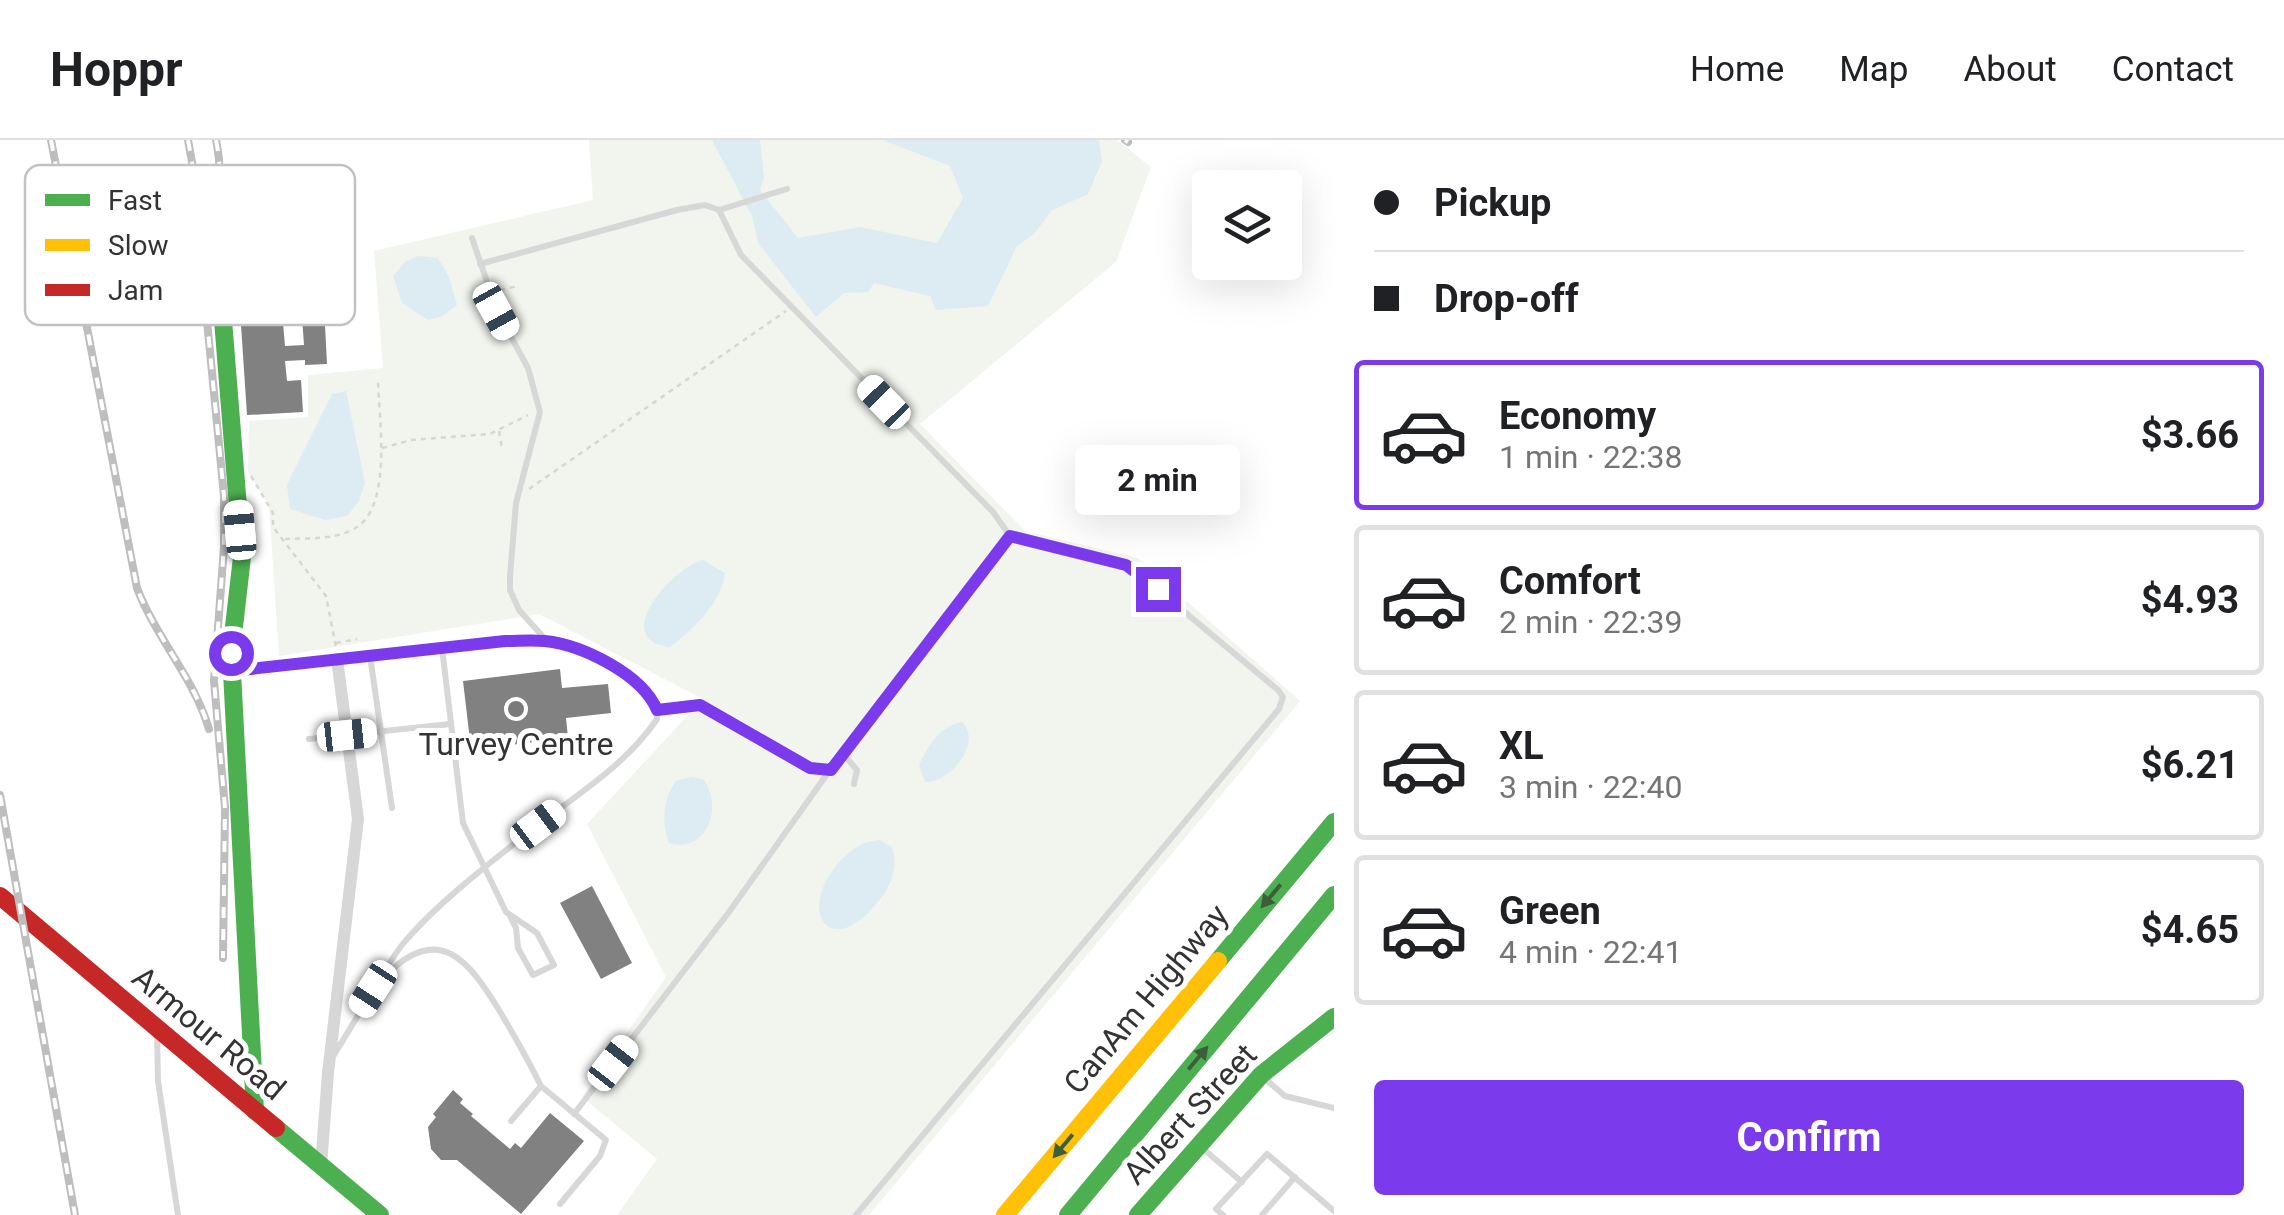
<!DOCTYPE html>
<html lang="en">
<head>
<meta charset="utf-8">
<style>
	:root { --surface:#fff; --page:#f2f2f2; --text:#202124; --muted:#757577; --line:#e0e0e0; --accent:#7c3aed }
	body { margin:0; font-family:Roboto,sans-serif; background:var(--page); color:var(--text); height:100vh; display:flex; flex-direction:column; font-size:38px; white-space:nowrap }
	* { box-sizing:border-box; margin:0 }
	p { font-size:32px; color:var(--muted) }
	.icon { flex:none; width:55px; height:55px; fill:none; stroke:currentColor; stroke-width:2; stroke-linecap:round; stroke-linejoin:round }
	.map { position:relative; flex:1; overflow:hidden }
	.panel { display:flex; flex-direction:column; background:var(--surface); width:950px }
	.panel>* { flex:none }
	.banner { display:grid; align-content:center; height:220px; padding:0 40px; background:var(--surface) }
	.tools { position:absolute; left:1192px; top:30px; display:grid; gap:20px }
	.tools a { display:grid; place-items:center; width:110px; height:110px; border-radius:10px; background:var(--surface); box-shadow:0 10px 40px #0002; font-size:50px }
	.end { position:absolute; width:45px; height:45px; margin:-22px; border:12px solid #7c3aed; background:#fff; box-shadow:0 0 0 5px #fff }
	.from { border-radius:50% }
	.bubble { position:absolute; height:70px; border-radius:10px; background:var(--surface); box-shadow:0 10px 40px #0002; font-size:32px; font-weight:700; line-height:70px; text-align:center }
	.car { position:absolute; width:30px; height:60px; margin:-30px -15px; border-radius:12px; box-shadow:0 0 8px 2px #0007; background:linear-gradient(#fff 24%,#345 0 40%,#fff 0 76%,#345 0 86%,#fff 0) }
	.banner b { display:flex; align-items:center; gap:35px; height:95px; font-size:38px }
	.banner b+b { border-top:2px solid var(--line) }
	.banner i { width:25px; height:25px; background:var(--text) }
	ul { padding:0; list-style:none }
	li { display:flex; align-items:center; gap:30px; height:150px; margin:0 20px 15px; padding:0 20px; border:5px solid var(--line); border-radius:10px }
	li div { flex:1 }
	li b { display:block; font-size:38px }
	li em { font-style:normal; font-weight:700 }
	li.active { border-color:var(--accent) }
	li>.icon { width:90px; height:90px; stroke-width:1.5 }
	.primary-button { display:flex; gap:20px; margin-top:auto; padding:20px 40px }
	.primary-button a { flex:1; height:115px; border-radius:10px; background:var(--accent); color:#fff; font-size:40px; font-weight:700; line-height:115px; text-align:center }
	header { display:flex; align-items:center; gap:60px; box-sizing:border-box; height:140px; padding:0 50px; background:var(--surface); border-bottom:2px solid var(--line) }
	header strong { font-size:48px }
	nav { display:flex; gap:55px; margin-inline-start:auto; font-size:35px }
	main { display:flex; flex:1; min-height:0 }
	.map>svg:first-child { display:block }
</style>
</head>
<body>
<header>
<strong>Hoppr</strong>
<nav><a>Home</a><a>Map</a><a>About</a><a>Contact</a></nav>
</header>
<main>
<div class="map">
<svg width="1334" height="1075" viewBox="0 0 1334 1075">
	<rect width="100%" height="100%" fill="#fff"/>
	<polygon fill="#f1f5ed" points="589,0 1117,0 1151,27 1116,122 920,284 1025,391 1138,418 1300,561 869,1075 617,1075 657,1019 582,957 666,837 587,684 703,559 539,474 279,516 269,365 248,332 249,281 308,277 308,235 383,228 374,111 593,60"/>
	<g fill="#ddebf3">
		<polygon points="712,0 760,0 764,38 760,50 798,98 860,87 937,103 963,58 950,26 883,0 1099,0 1102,22 1088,54 1052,70 1034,94 1017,106 988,166 936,170 930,156 874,143 868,152 844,153 816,177 758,103 752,76"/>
		<polygon points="418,116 438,118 449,137 457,165 441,177 428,180 402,163 393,136 406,121"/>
		<polygon points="346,251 365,343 359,361 347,376 325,380 290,369 287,345 332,254"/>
		<path d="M703 420 725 433C721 464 694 488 670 507 608 500 673 427 703 420Z"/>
		<path d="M962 582C983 603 950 643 925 642L919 625C929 604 939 587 962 582Z"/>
		<path d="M691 637 703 639C724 666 707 714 669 703 661 682 663 659 676 641Z"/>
		<path d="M880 700 892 707C899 728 891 747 876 764 831 820 795 772 840 721 853 708 862 702 880 700Z"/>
	</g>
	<g fill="#818181" fill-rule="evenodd">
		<path d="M321 107 327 224 305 225V220L285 221 287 241 301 240 303 272 247 275 239 155 244 154 242 111ZM299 135 304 205 285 206 279 136Z"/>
		<polygon points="560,529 562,548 608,544 611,573 566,578 568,598 501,606 502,616 482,618 481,608 471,609 463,541"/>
		<polygon points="592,746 632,823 601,839 560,763"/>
		<polygon points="453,950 463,959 460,963 473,974 471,976 510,1009 515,1003 521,1008 550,973 584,1001 521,1074 457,1020 441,1020 431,1009 428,987 436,977 433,974"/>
	</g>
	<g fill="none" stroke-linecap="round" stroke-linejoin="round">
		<g stroke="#d6d6d6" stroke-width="2.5" stroke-dasharray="5 5" stroke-linecap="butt">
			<polyline points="500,150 518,146"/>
			<polyline points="499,291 502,308"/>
			<polyline points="382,308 411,300 490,294 528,275"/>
			<polyline points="251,336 273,373 273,387 326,456 336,507"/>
			<polyline points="529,349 786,171"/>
			<path d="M285 399C308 398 334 400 354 389 393 368 379 279 378 241"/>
			<polyline points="336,503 357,499"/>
		</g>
		<g stroke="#d7d7d7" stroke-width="6">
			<polyline points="719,70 741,115 993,372 1010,396 1132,428 1278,550 1283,557 1279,569 856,1075"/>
			<polyline points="472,98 497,171 528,228 540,272 516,363 510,436 510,450 519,470 547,501"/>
			<polyline points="480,124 677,70 705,65 719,70 787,49"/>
			<polyline points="442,508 463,683 506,772 537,793 554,825 533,835 518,808 516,788 510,776"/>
			<polyline points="370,516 392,668"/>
			<path d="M234 531 505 501C518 501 532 499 545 501 580 505 657 538 657 579 628 622 584 650 543 681 500 715 443 758 408 798 394 813 384 833 373 849"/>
			<polyline points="657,570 700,565 809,628 831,629 1010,396"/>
			<polyline points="309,599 450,584"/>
			<polyline points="844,615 857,630 854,644"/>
			<path d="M385 836C439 781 469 821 499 870 514 895 528 920 541 946L511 981"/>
			<polyline points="157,893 158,941 178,1075"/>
			<polyline points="334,915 374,849"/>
			<polyline points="1262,936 1285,956 1334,968"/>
			<polyline points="541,946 606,1000 600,1016 560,1064"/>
			<polyline points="574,974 729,772 830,630"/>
			<polyline points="1201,1007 1242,1042"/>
			<polyline points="1223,1075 1216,1069 1267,1014 1334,1071"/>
			<polyline points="1262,1075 1295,1037"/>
		</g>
		<polyline stroke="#d7d7d7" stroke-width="12" points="321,1026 328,933 358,679 337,519"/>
		<g stroke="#4caf50" stroke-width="18">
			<polyline points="231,91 221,155 242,417 231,513 255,971"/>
			<polyline points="1218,821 1334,682"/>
			<polyline points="276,988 380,1075"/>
			<polyline points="1068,1075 1334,755"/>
			<polyline points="1138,1075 1261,935 1334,877"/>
		</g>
		<polyline stroke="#ffc107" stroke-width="18" points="1005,1075 1218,821"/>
		<polyline stroke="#c62828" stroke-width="18" points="0,756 276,988"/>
		<defs>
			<g id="rail">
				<path d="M51 0 137 448C156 498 194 538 209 589"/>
				<polyline points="188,0 194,33 200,126"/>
				<path d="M216 0C228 58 209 104 205 160L224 356V407L214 541 225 668 223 818"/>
				<polyline points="1125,0 1128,2"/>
				<polyline points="0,655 75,1075"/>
			</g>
		</defs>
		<use href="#rail" stroke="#bebebe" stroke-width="8"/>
		<use href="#rail" stroke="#fff" stroke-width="4" stroke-dasharray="11" stroke-linecap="butt"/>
	</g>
	<defs><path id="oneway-solid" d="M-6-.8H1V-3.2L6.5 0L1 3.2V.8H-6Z" transform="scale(2.5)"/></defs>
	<g fill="#3c5e3d">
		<use href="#oneway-solid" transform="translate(1271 756) rotate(130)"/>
		<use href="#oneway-solid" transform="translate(1198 918) rotate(-50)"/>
		<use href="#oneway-solid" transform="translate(1063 1006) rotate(130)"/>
	</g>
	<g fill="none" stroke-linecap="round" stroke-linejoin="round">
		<path stroke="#7c3aed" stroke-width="12" d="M231 513 232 531 505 501C518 501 532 500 545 501 582 505 642 534 657 570L700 565 810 628 831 630 1010 396 1126 425 1158 449"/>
	</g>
	<circle fill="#7a7a7a" stroke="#fff" stroke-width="4" cx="516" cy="569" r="10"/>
	<g text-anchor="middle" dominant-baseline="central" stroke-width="10" stroke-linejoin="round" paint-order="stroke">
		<g font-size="32" fill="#333" stroke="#fff">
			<text x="516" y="604">Turvey Centre</text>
		</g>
		<g font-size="32" fill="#333" stroke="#fff">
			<text transform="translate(1146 859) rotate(-50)">CanAm Highway</text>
			<text transform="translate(209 893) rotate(40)">Armour Road</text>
			<text transform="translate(1190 974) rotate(-47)">Albert Street</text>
		</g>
	</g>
	<rect x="25" y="25" width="330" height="160" rx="15" fill="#fff" stroke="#c2c2c2" stroke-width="2.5"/>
	<rect x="45" y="54" width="45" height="12" fill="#4caf50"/>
	<rect x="45" y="99" width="45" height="12" fill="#ffc107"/>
	<rect x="45" y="144" width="45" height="12" fill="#c62828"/>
	<g font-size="28" fill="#333">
		<text x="108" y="70">Fast</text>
		<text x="108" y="115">Slow</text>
		<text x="108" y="160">Jam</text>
	</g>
</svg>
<div class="tools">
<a><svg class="icon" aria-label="layers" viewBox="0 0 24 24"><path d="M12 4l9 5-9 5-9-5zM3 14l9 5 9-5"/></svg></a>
</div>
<i class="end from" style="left:231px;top:513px"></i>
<i class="end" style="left:1158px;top:449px"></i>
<div class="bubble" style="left:1075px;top:305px;width:165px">2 min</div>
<i class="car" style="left:496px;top:171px;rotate:151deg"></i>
<i class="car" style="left:884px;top:262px;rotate:316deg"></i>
<i class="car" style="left:240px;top:390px;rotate:355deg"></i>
<i class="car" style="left:347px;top:595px;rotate:84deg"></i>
<i class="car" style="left:538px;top:685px;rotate:53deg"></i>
<i class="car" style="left:373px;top:849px;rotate:213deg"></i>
<i class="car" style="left:613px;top:923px;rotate:38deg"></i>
</div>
<section class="panel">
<div class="banner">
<b><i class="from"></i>Pickup</b>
<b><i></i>Drop-off</b>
</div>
<ul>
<li class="active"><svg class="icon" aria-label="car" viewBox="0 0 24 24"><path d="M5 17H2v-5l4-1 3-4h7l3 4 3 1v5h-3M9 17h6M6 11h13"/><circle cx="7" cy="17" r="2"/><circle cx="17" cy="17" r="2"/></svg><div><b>Economy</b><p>1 min · 22:38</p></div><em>$3.66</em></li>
<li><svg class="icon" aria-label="car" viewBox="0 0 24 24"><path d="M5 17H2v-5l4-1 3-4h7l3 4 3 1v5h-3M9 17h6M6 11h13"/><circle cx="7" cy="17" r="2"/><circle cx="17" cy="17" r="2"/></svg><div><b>Comfort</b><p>2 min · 22:39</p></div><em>$4.93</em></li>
<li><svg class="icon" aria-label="car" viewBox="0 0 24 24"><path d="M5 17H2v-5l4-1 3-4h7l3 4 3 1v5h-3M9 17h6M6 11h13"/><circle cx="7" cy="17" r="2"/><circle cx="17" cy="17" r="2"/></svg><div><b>XL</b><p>3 min · 22:40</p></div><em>$6.21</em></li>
<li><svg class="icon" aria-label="car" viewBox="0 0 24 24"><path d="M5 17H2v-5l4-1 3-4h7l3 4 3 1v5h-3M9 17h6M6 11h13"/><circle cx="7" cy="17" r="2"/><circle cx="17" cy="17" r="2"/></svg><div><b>Green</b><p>4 min · 22:41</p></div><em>$4.65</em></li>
</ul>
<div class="primary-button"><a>Confirm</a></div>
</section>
</main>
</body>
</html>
